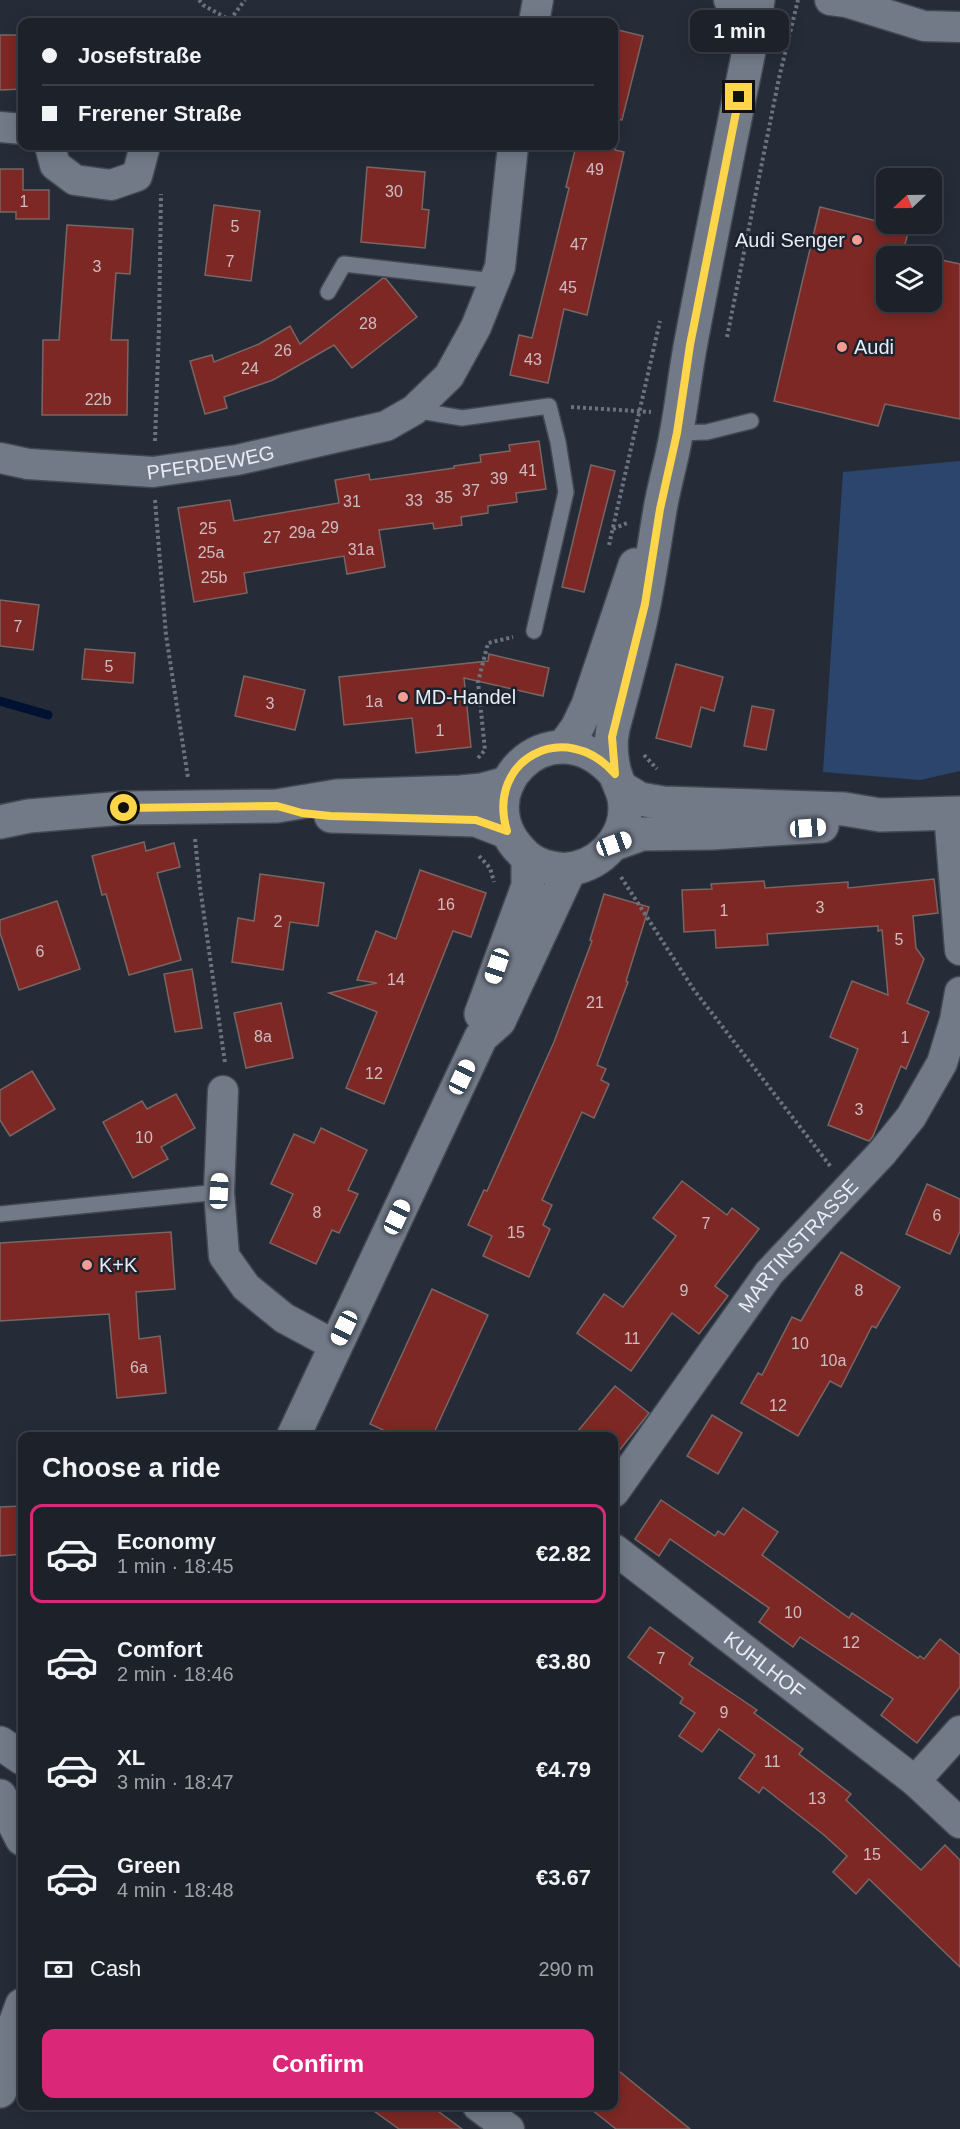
<!DOCTYPE html>
<html lang="en">
<head>
<meta charset="utf-8">
<style>
	:root { --surface:#1c212a; --page:#292e36; --text:#f1f3f6; --muted:#a0a3a8; --line:#3a3e47; --accent:#db2777 }
	body { margin:0; font-family:Arial,sans-serif; background:var(--page); color:var(--text); height:100vh; display:flex; flex-direction:column; font-size:22px; white-space:nowrap }
	* { box-sizing:border-box; margin:0 }
	p { font-size:20px; color:var(--muted) }
	.icon { flex:none; width:33px; height:33px; fill:none; stroke:currentColor; stroke-width:2; stroke-linecap:round; stroke-linejoin:round }
	.map { position:relative; flex:1; overflow:hidden }
	.drawer { position:absolute; left:18px; top:1432px; width:600px; height:678px; display:flex; flex-direction:column; background:var(--surface); border-radius:12px; box-shadow:0 3px 15px #0003,0 0 0 2px var(--line) }
	.drawer>* { flex:none }
	.top-card { position:absolute; left:18px; top:18px; width:600px; height:132px; border-radius:12px; box-shadow:0 3px 15px #0003,0 0 0 2px var(--line); display:grid; align-content:center; height:132px; padding:0 24px; background:var(--surface) }
	.needle { width:39px; rotate:248deg }
	.tools { position:absolute; left:876px; top:168px; display:grid; gap:12px }
	.tools a { display:grid; place-items:center; width:66px; height:66px; border-radius:12px; background:var(--surface); box-shadow:0 3px 15px #0003,0 0 0 2px var(--line); font-size:30px }
	.end { position:absolute; width:27px; height:27px; margin:-14px; border:8px solid #ffd54a; background:#111; box-shadow:0 0 0 3px #111 }
	.from { border-radius:50% }
	.bubble { position:absolute; height:42px; border-radius:12px; background:var(--surface); box-shadow:0 3px 15px #0003,0 0 0 2px var(--line); font-size:20px; font-weight:800; line-height:42px; text-align:center }
	.car { position:absolute; width:18px; height:36px; margin:-18px -9px; border-radius:8px; box-shadow:0 0 4px 2px #0007; background:linear-gradient(#fff 24%,#345 0 40%,#fff 0 76%,#345 0 86%,#fff 0) }
	.top-card b { display:flex; align-items:center; gap:21px; height:57px; font-size:22px }
	.top-card b+b { border-top:2px solid var(--line) }
	.top-card i { width:15px; height:15px; background:var(--text) }
	ul { padding:0; list-style:none }
	li { display:flex; align-items:center; gap:18px; height:99px; margin:0 12px 9px; padding:0 12px; border:3px solid transparent; border-radius:12px }
	li div { flex:1 }
	li b { display:block; font-size:22px }
	li em { font-style:normal; font-weight:800 }
	li.active { border-color:var(--accent) }
	li>.icon { width:54px; height:54px; stroke-width:1.5 }
	h2 { padding:0 24px; font-size:27px; line-height:72px }
	.pay { display:flex; align-items:center; gap:15px; height:66px; padding:0 24px; font-size:22px }
	.pay p { margin-inline-start:auto }
	.action { display:flex; gap:12px; margin-top:auto; padding:12px 24px }
	.action a { flex:1; height:69px; border-radius:12px; background:var(--accent); color:#fff; font-size:24px; font-weight:800; line-height:69px; text-align:center }
	.map>svg:first-child { display:block }
</style>
</head>
<body>
<div class="map">
<svg width="960" height="2129" viewBox="0 0 960 2129">
	<rect width="100%" height="100%" fill="#252c38"/>
	<polygon fill="#2b456c" points="960,461 960,771 920,780 823,772 843,472"/>
	<g fill="none" stroke-linecap="round" stroke-linejoin="round">
		<polyline stroke="#011132" stroke-width="9" points="0,701 48,715"/>
	</g>
	<g fill="#7d2824" stroke="#786664" stroke-width="1.5">
		<polygon points="614,29 643,36 622,120 614,119"/>
		<polygon points="0,35 22,35 22,89 0,90"/>
		<polygon points="576,146 616,146 615,150 624,152 587,315 564,309 548,383 510,375 519,335 532,338 569,188 566,187"/>
		<polygon points="367,167 425,172 422,209 429,210 425,248 361,242"/>
		<polygon points="0,169 23,169 23,190 49,190 49,219 16,219 16,212 0,212"/>
		<polygon points="214,205 260,211 251,281 205,275"/>
		<polygon points="820,207 909,229 902,256 886,256 886,302 932,302 932,258 960,264 960,419 885,404 878,426 774,401"/>
		<polygon points="67,225 133,229 130,274 116,273 111,340 128,340 127,415 42,415 43,340 59,340"/>
		<polygon points="383,278 386,279 417,317 352,368 334,345 273,380 224,397 227,408 205,414 190,361 212,355 214,362 259,344 290,326 300,344"/>
		<polygon points="539,441 546,489 516,493 517,502 488,506 488,513 461,517 462,525 434,529 433,523 379,530 385,567 347,574 344,556 244,573 247,593 194,602 178,508 230,500 234,521 339,503 335,480 369,474 370,480 454,468 454,466 481,462 480,455 510,451 509,445"/>
		<polygon points="591,465 615,471 584,592 562,587"/>
		<polygon points="0,600 39,605 33,650 0,646"/>
		<polygon points="85,649 135,653 133,683 82,679"/>
		<polygon points="489,654 549,668 543,696 464,678 471,747 416,753 412,718 344,725 339,677 488,661"/>
		<polygon points="676,664 723,677 714,711 701,707 691,747 656,738"/>
		<polygon points="244,676 305,690 295,730 235,716"/>
		<polygon points="752,706 774,710 766,750 744,746"/>
		<polygon points="144,842 146,851 174,843 180,867 157,873 181,960 129,975 106,894 102,895 92,856"/>
		<polygon points="420,870 486,893 471,937 453,931 384,1104 346,1088 377,1012 329,993 377,983 357,980 376,931 396,939"/>
		<polygon points="260,874 324,883 318,926 290,922 283,970 232,962 238,918 254,921"/>
		<polygon points="934,879 938,913 913,916 916,948 924,959 907,1003 929,1012 906,1069 901,1066 873,1136 869,1141 828,1125 858,1049 830,1037 852,981 888,995 882,930 878,931 878,926 767,934 768,945 716,948 715,930 684,932 682,890 712,889 711,884 764,881 765,888 848,882 848,888"/>
		<polygon points="604,894 649,907 626,981 628,982 597,1065 606,1069 601,1080 609,1084 594,1118 582,1112 542,1200 552,1205 543,1225 550,1229 529,1277 483,1256 492,1236 468,1225 484,1190 487,1191 554,1042 592,941 590,940"/>
		<polygon points="57,901 80,969 19,990 0,933 0,920"/>
		<polygon points="192,969 202,1028 175,1032 164,974"/>
		<polygon points="281,1003 293,1058 246,1068 234,1013"/>
		<polygon points="32,1071 55,1109 10,1136 0,1120 0,1090"/>
		<polygon points="176,1094 195,1128 161,1147 168,1159 133,1178 103,1122 142,1101 147,1109"/>
		<polygon points="321,1128 367,1150 348,1190 358,1194 339,1233 332,1230 316,1264 270,1243 293,1194 271,1184 294,1134 314,1143"/>
		<polygon points="682,1181 727,1215 732,1208 759,1229 715,1286 728,1296 699,1334 672,1313 631,1371 577,1333 604,1294 623,1307 676,1236 653,1218"/>
		<polygon points="927,1184 960,1199 960,1231 950,1254 906,1234"/>
		<polygon points="171,1232 175,1289 136,1292 139,1339 160,1336 166,1393 117,1398 109,1314 0,1321 0,1243"/>
		<polygon points="841,1252 900,1287 876,1328 872,1326 841,1387 830,1381 798,1436 741,1403 758,1373 762,1375 792,1317 801,1321"/>
		<polygon points="432,1289 488,1315 432,1437 398,1437 370,1424"/>
		<polygon points="615,1386 649,1413 614,1457 614,1437 573,1437"/>
		<polygon points="712,1415 742,1433 718,1474 687,1456"/>
		<polygon points="661,1500 715,1536 718,1531 724,1535 743,1508 778,1532 762,1555 849,1618 852,1613 918,1658 920,1656 924,1659 940,1639 960,1655 960,1687 917,1743 881,1715 893,1699 800,1637 793,1647 759,1622 769,1608 670,1539 659,1556 635,1539"/>
		<polygon points="22,1506 22,1554 0,1556 0,1507"/>
		<polygon points="650,1627 693,1658 689,1664 757,1710 754,1713 803,1749 799,1754 851,1794 846,1800 921,1870 945,1845 960,1860 960,1967 869,1879 856,1894 833,1872 847,1856 824,1835 763,1787 759,1793 739,1778 755,1755 719,1729 702,1752 679,1736 695,1713 680,1703 683,1698 628,1657"/>
		<polygon points="614,2067 690,2129 616,2129 587,2106 614,2106"/>
		<polygon points="367,2106 431,2106 462,2129 399,2129"/>
	</g>
	<g fill="none" stroke-linecap="round" stroke-linejoin="round">
		<defs>
			<g id="service">
				<polyline points="328,292 344,264 494,281"/>
				<polyline points="414,410 462,418 549,406 558,442 566,492 534,631"/>
				<polyline points="677,433 707,432 751,421"/>
				<polyline points="0,1214 219,1192"/>
			</g>
			<g id="minor">
				<polyline points="729,0 757,7"/>
				<polyline points="830,0 846,2 924,26 960,27"/>
				<polyline points="534,22 538,0"/>
				<polyline points="0,127 22,129"/>
				<polyline points="50,146 55,165 75,180 111,185 137,176 145,146"/>
				<path id="s1" d="M0 458 28 464 153 472 237 460 386 426 414 410 449 376 476 327 500 267 513 146"/>
				<polyline points="949,813 960,950"/>
				<polyline points="223,1091 219,1192 224,1256 246,1287 284,1318 336,1346"/>
				<path id="s2" d="M614 1492 769 1273 882 1153 911 1117 942 1063 955 1020 960 992"/>
				<path id="s3" d="M614 1549 915 1781 960 1823"/>
				<polyline points="915,1781 960,1731"/>
				<polyline points="478,2106 509,2129"/>
			</g>
			<g id="tertiary">
				<polyline points="622,788 640,799 663,803 844,809 880,815 960,813"/>
				<polyline points="331,816 476,820 507,832"/>
				<polyline points="0,822 29,816 124,808 277,806 337,796 461,792 482,790 508,783"/>
				<polyline points="614,844 642,834 712,833 822,826"/>
			</g>
			<g id="secondary">
				<polyline points="564,746 577,728 588,705 635,565"/>
				<path d="M615 774C551 700 458 795 526 856 539 867 560 872 576 868 607 860 630 831 624 798 622 789 618 783 616 776 612 765 610 746 612 735 613 725 617 715 619 706 626 681 632 657 638 632 648 591 653 551 660 510 664 485 672 460 676 435 682 404 685 373 691 342 706 262 722 183 738 104 745 70 753 35 758 0"/>
				<polyline points="481,1014 528,886 528,858"/>
				<polyline points="293,1437 481,1037 499,1021 570,869"/>
				<polyline points="0,1743 22,1758"/>
				<polyline points="0,1796 22,1839"/>
				<polyline points="0,2091 11,2035 22,2005"/>
			</g>
		</defs>
		<use href="#service" stroke="#424952" stroke-width="18"/>
		<use href="#minor" stroke="#424952" stroke-width="33"/>
		<use href="#tertiary" stroke="#424952" stroke-width="36"/>
		<use href="#secondary" stroke="#424952" stroke-width="36"/>
		<g stroke="#6d737e" stroke-width="4" stroke-dasharray="3 3" stroke-linecap="butt">
			<polyline points="199,0 203,5 230,20 229,22"/>
			<polyline points="230,20 245,0"/>
			<polyline points="727,337 779,78 798,0"/>
			<polyline points="571,407 651,412"/>
			<polyline points="155,441 159,328 161,194"/>
			<polyline points="155,500 166,635 188,778"/>
			<polyline points="613,529 627,523"/>
			<polyline points="609,545 660,321"/>
			<polyline points="644,755 657,769"/>
			<polyline points="478,758 485,750 478,682 488,643 513,637"/>
			<polyline points="195,839 200,887 225,1063"/>
			<polyline points="479,856 490,868 494,882"/>
			<polyline points="621,877 694,990 831,1167"/>
		</g>
		<use href="#service" stroke="#727a88" stroke-width="15"/>
		<use href="#minor" stroke="#727a88" stroke-width="30"/>
		<use href="#tertiary" stroke="#727a88" stroke-width="33"/>
		<use href="#secondary" stroke="#727a88" stroke-width="33"/>
	</g>
	<g fill="none" stroke-linecap="round" stroke-linejoin="round">
		<path stroke="#ffd54a" stroke-width="8" d="M124 808 277 806 302 813 330 816 476 820 507 831C485 759 566 717 615 774L612 737 645 604 660 509 677 433 690 345 739 97"/>
	</g>
	<g fill="#f59c93" stroke="#1c232e" stroke-width="2">
		<circle cx="857" cy="240" r="6"/>
		<circle cx="842" cy="347" r="6"/>
		<circle cx="403" cy="697" r="6"/>
		<circle cx="87" cy="1265" r="6"/>
	</g>
	<g text-anchor="middle" dominant-baseline="central" stroke-width="5" stroke-linejoin="round" paint-order="stroke">
		<g font-size="16" fill="#cdbcc1">
			<text x="595" y="169">49</text>
			<text x="394" y="191">30</text>
			<text x="24" y="201">1</text>
			<text x="235" y="226">5</text>
			<text x="579" y="244">47</text>
			<text x="230" y="261">7</text>
			<text x="97" y="266">3</text>
			<text x="568" y="287">45</text>
			<text x="368" y="323">28</text>
			<text x="283" y="350">26</text>
			<text x="533" y="359">43</text>
			<text x="250" y="368">24</text>
			<text x="98" y="399">22b</text>
			<text x="528" y="470">41</text>
			<text x="499" y="478">39</text>
			<text x="471" y="490">37</text>
			<text x="444" y="497">35</text>
			<text x="414" y="500">33</text>
			<text x="352" y="501">31</text>
			<text x="330" y="527">29</text>
			<text x="208" y="528">25</text>
			<text x="302" y="532">29a</text>
			<text x="272" y="537">27</text>
			<text x="361" y="549">31a</text>
			<text x="211" y="552">25a</text>
			<text x="214" y="577">25b</text>
			<text x="18" y="626">7</text>
			<text x="109" y="666">5</text>
			<text x="374" y="701">1a</text>
			<text x="270" y="703">3</text>
			<text x="440" y="730">1</text>
			<text x="446" y="904">16</text>
			<text x="820" y="907">3</text>
			<text x="724" y="910">1</text>
			<text x="278" y="921">2</text>
			<text x="899" y="939">5</text>
			<text x="40" y="951">6</text>
			<text x="396" y="979">14</text>
			<text x="595" y="1002">21</text>
			<text x="263" y="1036">8a</text>
			<text x="905" y="1037">1</text>
			<text x="374" y="1073">12</text>
			<text x="859" y="1109">3</text>
			<text x="144" y="1137">10</text>
			<text x="317" y="1212">8</text>
			<text x="937" y="1215">6</text>
			<text x="706" y="1223">7</text>
			<text x="516" y="1232">15</text>
			<text x="684" y="1290">9</text>
			<text x="859" y="1290">8</text>
			<text x="632" y="1338">11</text>
			<text x="800" y="1343">10</text>
			<text x="833" y="1360">10a</text>
			<text x="139" y="1367">6a</text>
			<text x="778" y="1405">12</text>
			<text x="793" y="1612">10</text>
			<text x="851" y="1642">12</text>
			<text x="661" y="1658">7</text>
			<text x="724" y="1712">9</text>
			<text x="772" y="1761">11</text>
			<text x="817" y="1798">13</text>
			<text x="872" y="1854">15</text>
		</g>
		<g font-size="20" fill="#e8edf5" stroke="#1c232e" text-anchor="start">
			<text x="845" y="240" text-anchor="end">Audi Senger</text>
			<text x="854" y="347">Audi</text>
			<text x="415" y="697">MD-Handel</text>
			<text x="99" y="1265">K+K</text>
		</g>
		<g font-size="20" fill="#e8edf5" stroke="#1c232e">
			<text stroke="none"><textPath href="#s1" startOffset="212">PFERDEWEG</textPath></text>
			<text stroke="none"><textPath href="#s2" startOffset="308">MARTINSTRASSE</textPath></text>
			<text stroke="none"><textPath href="#s3" startOffset="190">KUHLHOF</textPath></text>
		</g>
	</g>
</svg>
<div class="tools">
<a><svg class="needle" viewBox="-14 -14 28 28"><path d="M0-13l5 13h-10z" fill="#e53935"/><path d="M0 13l5-13h-10z" fill="#a0a3a8"/></svg></a>
<a><svg class="icon" aria-label="layers" viewBox="0 0 24 24"><path d="M12 4l9 5-9 5-9-5zM3 14l9 5 9-5"/></svg></a>
</div>
<i class="end from" style="left:124px;top:808px"></i>
<i class="end" style="left:739px;top:97px"></i>
<div class="bubble" style="left:690px;top:10px;width:99px">1 min</div>
<i class="car" style="left:808px;top:828px;rotate:86deg"></i>
<i class="car" style="left:614px;top:844px;rotate:70deg"></i>
<i class="car" style="left:497px;top:966px;rotate:199deg"></i>
<i class="car" style="left:462px;top:1077px;rotate:25deg"></i>
<i class="car" style="left:219px;top:1191px;rotate:3deg"></i>
<i class="car" style="left:397px;top:1217px;rotate:25deg"></i>
<i class="car" style="left:344px;top:1328px;rotate:206deg"></i>
<div class="top-card">
<b><i class="from"></i>Josefstraße</b>
<b><i></i>Frerener Straße</b>
</div>
<section class="drawer">
<h2>Choose a ride</h2>
<ul>
<li class="active"><svg class="icon" aria-label="car" viewBox="0 0 24 24"><path d="M5 17H2v-5l4-1 3-4h7l3 4 3 1v5h-3M9 17h6M6 11h13"/><circle cx="7" cy="17" r="2"/><circle cx="17" cy="17" r="2"/></svg><div><b>Economy</b><p>1 min · 18:45</p></div><em>€2.82</em></li>
<li><svg class="icon" aria-label="car" viewBox="0 0 24 24"><path d="M5 17H2v-5l4-1 3-4h7l3 4 3 1v5h-3M9 17h6M6 11h13"/><circle cx="7" cy="17" r="2"/><circle cx="17" cy="17" r="2"/></svg><div><b>Comfort</b><p>2 min · 18:46</p></div><em>€3.80</em></li>
<li><svg class="icon" aria-label="car" viewBox="0 0 24 24"><path d="M5 17H2v-5l4-1 3-4h7l3 4 3 1v5h-3M9 17h6M6 11h13"/><circle cx="7" cy="17" r="2"/><circle cx="17" cy="17" r="2"/></svg><div><b>XL</b><p>3 min · 18:47</p></div><em>€4.79</em></li>
<li><svg class="icon" aria-label="car" viewBox="0 0 24 24"><path d="M5 17H2v-5l4-1 3-4h7l3 4 3 1v5h-3M9 17h6M6 11h13"/><circle cx="7" cy="17" r="2"/><circle cx="17" cy="17" r="2"/></svg><div><b>Green</b><p>4 min · 18:48</p></div><em>€3.67</em></li>
</ul>
<div class="pay"><svg class="icon" aria-label="cash" viewBox="0 0 24 24"><path d="M3 7h18v10H3z"/><circle cx="12" cy="12" r="2"/></svg>Cash<p>290 m</p></div>
<div class="action"><a>Confirm</a></div>
</section>
</div>
</body>
</html>
